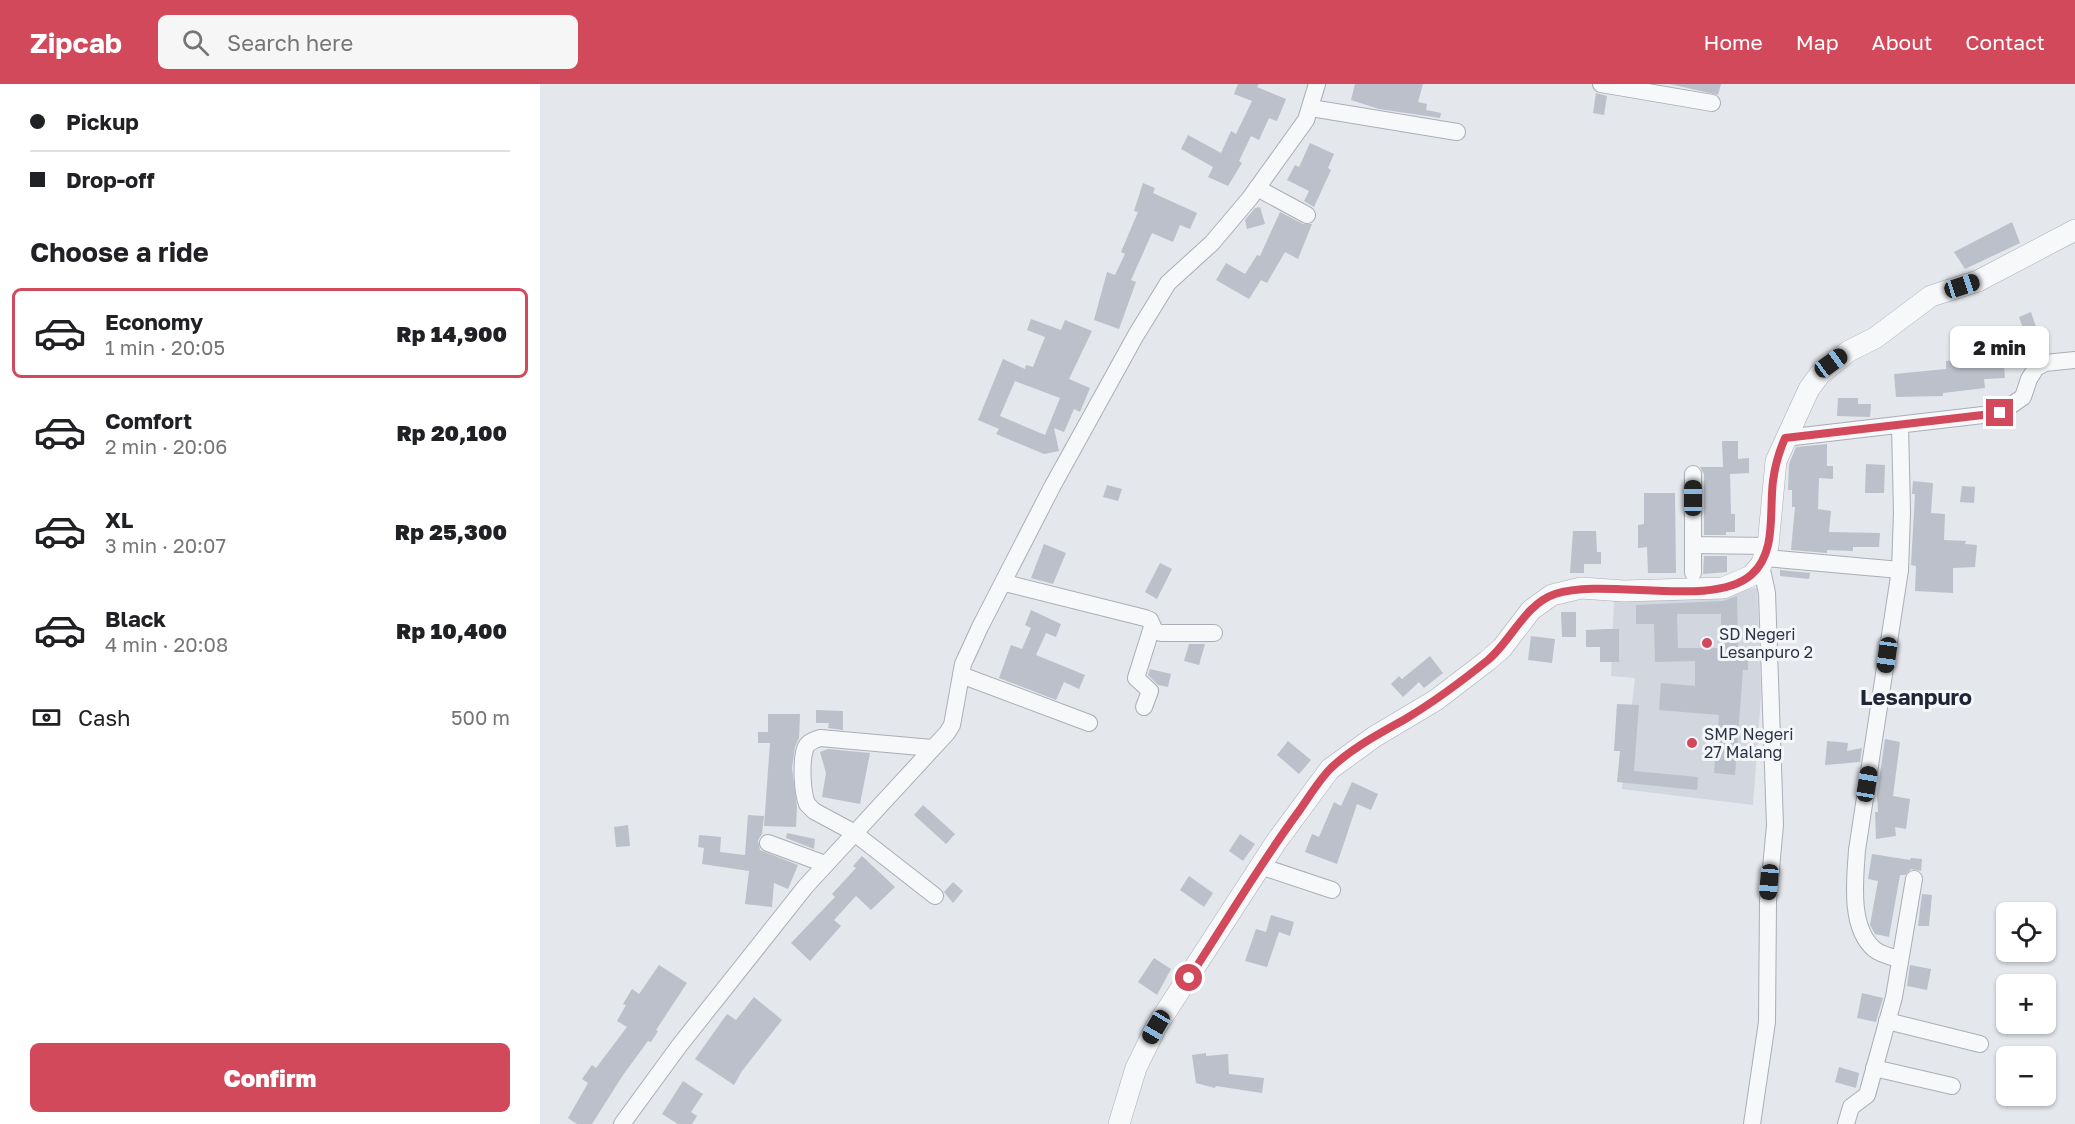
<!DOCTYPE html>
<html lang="en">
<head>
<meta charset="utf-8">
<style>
	:root { --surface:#fff; --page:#f6f6f6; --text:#202124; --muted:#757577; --line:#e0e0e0; --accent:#d1495b }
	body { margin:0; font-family:"Golos Text",sans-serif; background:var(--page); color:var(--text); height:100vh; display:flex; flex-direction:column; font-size:22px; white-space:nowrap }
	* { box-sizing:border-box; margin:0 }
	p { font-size:20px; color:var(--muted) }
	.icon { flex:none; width:33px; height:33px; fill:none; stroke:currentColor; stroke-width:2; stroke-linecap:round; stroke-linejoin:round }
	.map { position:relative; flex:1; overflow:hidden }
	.side { display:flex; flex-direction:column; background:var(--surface); width:540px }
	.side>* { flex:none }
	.banner { display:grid; align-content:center; height:132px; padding:0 30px; background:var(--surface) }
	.tools { position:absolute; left:1456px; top:818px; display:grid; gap:12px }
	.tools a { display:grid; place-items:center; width:60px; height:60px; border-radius:9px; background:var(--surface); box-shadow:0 2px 4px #0004; font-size:30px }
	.end { position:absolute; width:27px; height:27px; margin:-14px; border:8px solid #d1495b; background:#fff; box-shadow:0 0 0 3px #fff }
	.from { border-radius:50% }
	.bubble { position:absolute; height:42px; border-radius:9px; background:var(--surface); box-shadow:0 2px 4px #0004; font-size:20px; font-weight:800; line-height:42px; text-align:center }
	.car { position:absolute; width:18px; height:36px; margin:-18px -9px; border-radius:8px; box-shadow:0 0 4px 2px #0007; background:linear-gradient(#222 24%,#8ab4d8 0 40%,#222 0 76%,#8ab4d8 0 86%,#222 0) }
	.banner b { display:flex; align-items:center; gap:21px; height:57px; font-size:22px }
	.banner b+b { border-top:2px solid var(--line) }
	.banner i { width:15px; height:15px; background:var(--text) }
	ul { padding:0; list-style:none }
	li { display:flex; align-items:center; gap:18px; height:90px; margin:0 12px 9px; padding:0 18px; border:3px solid transparent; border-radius:9px }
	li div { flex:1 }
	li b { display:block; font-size:22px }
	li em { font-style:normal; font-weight:800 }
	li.selected { border-color:var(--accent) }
	li>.icon { width:54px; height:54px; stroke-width:1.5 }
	h2 { padding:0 30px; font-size:27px; line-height:72px }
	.pay { display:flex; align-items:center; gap:15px; height:66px; padding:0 30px; font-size:22px }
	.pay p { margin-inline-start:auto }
	.primary-button { display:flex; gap:12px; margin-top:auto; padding:12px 30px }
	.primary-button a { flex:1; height:69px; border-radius:9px; background:var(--accent); color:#fff; font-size:24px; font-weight:800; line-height:69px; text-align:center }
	header { display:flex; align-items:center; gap:36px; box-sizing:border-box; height:84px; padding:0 30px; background:var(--accent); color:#fff }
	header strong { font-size:28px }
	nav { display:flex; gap:33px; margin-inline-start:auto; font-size:21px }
	.search { width:420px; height:54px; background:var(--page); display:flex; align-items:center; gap:15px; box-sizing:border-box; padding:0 21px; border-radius:9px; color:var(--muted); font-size:22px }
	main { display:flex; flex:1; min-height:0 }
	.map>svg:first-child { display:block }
</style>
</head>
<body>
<header>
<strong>Zipcab</strong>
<div class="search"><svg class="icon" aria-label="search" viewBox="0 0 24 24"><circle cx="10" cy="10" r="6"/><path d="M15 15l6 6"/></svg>Search here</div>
<nav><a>Home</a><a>Map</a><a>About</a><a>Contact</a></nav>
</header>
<main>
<section class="side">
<div class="banner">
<b><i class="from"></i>Pickup</b>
<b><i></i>Drop-off</b>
</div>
<h2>Choose a ride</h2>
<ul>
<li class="selected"><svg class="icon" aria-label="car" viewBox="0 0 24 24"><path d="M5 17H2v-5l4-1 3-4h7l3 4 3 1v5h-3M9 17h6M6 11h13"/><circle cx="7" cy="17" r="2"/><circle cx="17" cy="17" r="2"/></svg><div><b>Economy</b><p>1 min · 20:05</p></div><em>Rp 14,900</em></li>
<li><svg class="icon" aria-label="car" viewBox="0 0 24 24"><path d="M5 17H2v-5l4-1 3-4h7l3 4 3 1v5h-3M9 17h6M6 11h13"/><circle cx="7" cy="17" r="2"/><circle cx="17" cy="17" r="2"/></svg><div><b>Comfort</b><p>2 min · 20:06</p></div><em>Rp 20,100</em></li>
<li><svg class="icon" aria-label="car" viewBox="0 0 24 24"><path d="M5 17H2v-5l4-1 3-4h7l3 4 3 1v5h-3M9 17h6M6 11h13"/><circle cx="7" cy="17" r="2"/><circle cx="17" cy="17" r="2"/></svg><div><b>XL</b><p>3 min · 20:07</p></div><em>Rp 25,300</em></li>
<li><svg class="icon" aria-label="car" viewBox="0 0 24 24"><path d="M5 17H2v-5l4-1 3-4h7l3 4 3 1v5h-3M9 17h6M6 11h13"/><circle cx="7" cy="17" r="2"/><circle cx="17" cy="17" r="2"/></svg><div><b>Black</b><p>4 min · 20:08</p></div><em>Rp 10,400</em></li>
</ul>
<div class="pay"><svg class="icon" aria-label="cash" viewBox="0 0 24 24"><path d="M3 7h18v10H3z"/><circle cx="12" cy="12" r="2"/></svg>Cash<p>500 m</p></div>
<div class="primary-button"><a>Confirm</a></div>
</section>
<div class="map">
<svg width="1535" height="1040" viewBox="0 0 1535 1040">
	<rect width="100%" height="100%" fill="#e4e7ec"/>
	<polygon fill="#d2d6de" points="1217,504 1221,612 1213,721 1082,705 1095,594 1071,592 1074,515"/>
	<g fill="#bbc0ca" fill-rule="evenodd">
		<polygon points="698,0 719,0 717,3 746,15 737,37 729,34 719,56 711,52 699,77 702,79 688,102 668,93 673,83 641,65 648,51 681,69 691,47 696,50 712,17 694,10"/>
		<polygon points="815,0 883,0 878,18 887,20 886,26 901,29 900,34 839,25 811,16"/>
		<polygon points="1130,0 1181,0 1178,11"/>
		<polygon points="1056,9 1067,12 1064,31 1053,29"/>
		<polygon points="770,59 794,70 788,84 791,86 774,123 764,117 769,107 747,96 755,81 759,83"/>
		<polygon points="603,99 615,104 613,109 657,129 650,145 640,141 633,158 612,149 591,196 596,198 579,245 554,236 567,188 575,191 585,170 581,168 598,128 594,127"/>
		<polygon points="720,123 725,140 707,145 705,136 715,124"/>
		<polygon points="740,128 763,140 772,140 758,175 745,168 727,199 721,196 709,215 676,196 686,179 705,190 717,171 720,172"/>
		<polygon points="1472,138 1480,159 1425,185 1414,168"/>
		<polygon points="1491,228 1499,252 1487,256 1479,233"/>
		<path d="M491 235 521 246 525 236 552 247 529 295 550 304 540 328 534 325 524 348 514 344 519 367 504 370 456 350 459 345 438 336 463 275 485 285 486 281 493 283 505 253 487 246ZM475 297 520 314 505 351 460 332Z"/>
		<polygon points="1444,261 1445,272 1463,270 1465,294 1444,295 1445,304 1403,309 1403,312 1356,313 1354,290 1406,285 1406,277 1428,275 1426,263"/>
		<polygon points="1298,314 1318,314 1318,320 1331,320 1330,333 1297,332"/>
		<polygon points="1182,357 1198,357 1198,375 1209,374 1209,389 1190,390 1191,430 1195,430 1195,448 1186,448 1186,451 1164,451 1164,390 1160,383 1183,383"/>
		<polygon points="1287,360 1287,382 1293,382 1293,395 1279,394 1278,425 1291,427 1289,448 1340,449 1339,463 1313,463 1313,467 1287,466 1287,469 1251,466 1255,423 1252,423 1252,406 1248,406 1249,380 1256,363"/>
		<polygon points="1326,380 1345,381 1344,409 1325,409"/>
		<polygon points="1373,397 1393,399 1391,429 1405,430 1404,456 1426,457 1425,460 1437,461 1435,483 1413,484 1413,509 1375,507 1376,482 1371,481 1375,410 1372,410"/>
		<polygon points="567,401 582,405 578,417 563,413"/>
		<polygon points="1422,402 1435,403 1434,419 1420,418"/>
		<polygon points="1104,409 1135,409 1136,489 1108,489 1107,463 1098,464 1098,441 1104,440"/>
		<polygon points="1033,447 1056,447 1057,468 1061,468 1061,480 1044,480 1044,489 1030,489"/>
		<polygon points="504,460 526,469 513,500 491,494"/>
		<polygon points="1164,472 1187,472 1187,488 1163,490"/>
		<polygon points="620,479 632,485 617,515 605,508"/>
		<polygon points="1240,486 1270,489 1269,495 1240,492"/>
		<path d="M1197 512 1198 563H1208V586H1203L1195 691 1174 689 1179 631 1119 626 1121 599 1155 602V577L1115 578 1114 540H1096V521L1183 517ZM1137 530H1181V564H1138Z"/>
		<polygon points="491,526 521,540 516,553 506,549 496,571 545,591 539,605 524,598 516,616 459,594 471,561 482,565 491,544 485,541"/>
		<polygon points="1021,528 1036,528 1036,553 1022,553"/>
		<polygon points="1065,545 1079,545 1079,578 1060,578 1060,563 1046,563 1046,546"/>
		<polygon points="991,552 1015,555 1012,579 988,576"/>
		<polygon points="649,560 665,560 659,581 644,577"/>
		<polygon points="890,572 903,589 884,604 879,598 863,613 851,600 859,592 862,595"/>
		<polygon points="610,585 631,590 628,603 618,601 608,591"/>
		<polygon points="1077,620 1099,621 1094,687 1158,693 1157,706 1077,698 1080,667 1074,667"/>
		<polygon points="276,626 303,627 303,646 288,644 289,639 276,639"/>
		<polygon points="228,630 260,630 259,654 255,663 252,684 257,723 256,743 224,742 230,659 218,659 218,648 228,648"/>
		<polygon points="1345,655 1360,658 1353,712 1370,715 1366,745 1355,743 1356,752 1336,755 1335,728 1338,728 1337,711"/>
		<polygon points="748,657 771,676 759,690 737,671"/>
		<polygon points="1287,657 1308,659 1307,667 1322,664 1320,678 1285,681"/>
		<polygon points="288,665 330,669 320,720 282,713 286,689 280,668"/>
		<polygon points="812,698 838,710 831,726 817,720 797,780 765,768 772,750 779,753 794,718 801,722"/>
		<polygon points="383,721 415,750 406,760 374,731"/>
		<polygon points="208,731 224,732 222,750 218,756 220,766 258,781 248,805 234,799 232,823 205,820 209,787 162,780 164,764 158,763 159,751 181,753 180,768 205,771"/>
		<polygon points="88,741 90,762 76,763 74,743"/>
		<polygon points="247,749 275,755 274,765 246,754"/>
		<polygon points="700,750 715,760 703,777 689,767"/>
		<polygon points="1332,770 1370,776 1371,774 1382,775 1381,787 1371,785 1365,791 1360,791 1349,853 1335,850 1330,841 1338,797 1328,795"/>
		<polygon points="322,772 355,803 331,826 316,812 294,836 301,842 270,877 251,859 295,813 292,810 316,784 313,782"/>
		<polygon points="649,792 673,809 664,823 640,806"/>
		<polygon points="413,798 423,807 413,819 404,808"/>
		<polygon points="1382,810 1392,811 1389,842 1378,842"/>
		<polygon points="731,831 754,838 750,852 739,848 727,883 705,877 716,845 726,848"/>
		<polygon points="614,874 631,885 617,911 598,898"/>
		<polygon points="119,881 147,899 116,946 118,947 111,958 108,957 83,991 52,1040 37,1040 28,1034 48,999 42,995 52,981 56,984 87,943 77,937 86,921 83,920 92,905 99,910"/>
		<polygon points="1370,881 1391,885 1387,906 1367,902"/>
		<polygon points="1322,909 1343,914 1336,938 1317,934"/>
		<polygon points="214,913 242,936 202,987 194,1001 155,975 187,930 196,936"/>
		<polygon points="666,969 666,972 688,970 689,990 724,994 722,1009 676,1002 675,1004 656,999 652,971"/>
		<polygon points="1299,983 1319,989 1316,1004 1295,998"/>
		<polygon points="143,997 163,1010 151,1028 157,1032 152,1040 138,1040 122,1030"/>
	</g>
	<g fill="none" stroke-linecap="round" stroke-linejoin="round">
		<defs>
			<g id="minor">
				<polyline points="1061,0 1172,19"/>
				<polyline points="771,24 917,48"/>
				<polyline points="717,104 767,131"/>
				<path d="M1360 341 1362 429 1360 486 1317 766C1315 796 1309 843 1334 865 1341 871 1352 873 1360 875"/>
				<polyline points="1245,354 1460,329 1483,313 1489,295 1496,284 1505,279 1535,276"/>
				<polyline points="1153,390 1153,461 1228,462"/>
				<polyline points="1153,461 1153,489"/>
				<polyline points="1225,474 1360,486"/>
				<polyline points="465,499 605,534 610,536 615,547 621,549 674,549"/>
				<polyline points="421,591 549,639"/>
				<polyline points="604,623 610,607 596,594 612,543"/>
				<path d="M392 664 280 654C274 656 267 658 265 665 261 678 262 707 267 720L274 727 313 748 395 812"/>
				<polyline points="228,759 285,780"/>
				<polyline points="720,782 792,806"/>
				<polyline points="1347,937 1440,960"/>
				<polyline points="1334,984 1412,1002"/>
				<polyline points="82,1040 139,962 266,802 407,649 412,641 423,580 440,543 512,403 596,251 628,199 672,159 710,114 766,36 777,0"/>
				<polyline points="1212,1040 1227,938 1228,817 1235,741 1227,509 1221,481"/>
				<polyline points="1306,1040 1311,1023 1327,1011 1354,913 1374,795"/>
			</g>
			<polyline id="tertiary" points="579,1040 596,984 616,943 736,758 790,685 834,653 896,616 947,577 962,564 991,526 1012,511 1041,504 1084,507 1183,504 1211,492 1221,481 1228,462 1236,377 1269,305 1280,290 1309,267 1335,254 1391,212 1438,197 1535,146"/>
		</defs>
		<use href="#minor" stroke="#a9aeb7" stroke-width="18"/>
		<use href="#tertiary" stroke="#a9aeb7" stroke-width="22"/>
		<use href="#minor" stroke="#f7f8fa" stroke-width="16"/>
		<use href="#tertiary" stroke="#f7f8fa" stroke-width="21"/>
	</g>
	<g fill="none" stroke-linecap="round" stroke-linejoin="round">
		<path stroke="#d1495b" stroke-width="8" d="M649 894C686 838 719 781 759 727 769 713 779 696 791 684 813 663 841 649 867 634 895 617 922 597 948 576 971 557 985 520 1015 510 1065 493 1172 525 1211 491 1237 469 1229 428 1233 397 1235 381 1239 368 1245 354L1460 329"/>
	</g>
	<g fill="#d1495b" stroke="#f4f6f9" stroke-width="2">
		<circle cx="1167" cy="559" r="6"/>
		<circle cx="1152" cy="659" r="6"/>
	</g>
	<g text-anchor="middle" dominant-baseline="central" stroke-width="6" stroke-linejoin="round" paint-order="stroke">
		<g font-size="16" fill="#2b3445" stroke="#f4f6f9" text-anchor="start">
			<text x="1179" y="550">SD Negeri<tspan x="1179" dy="18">Lesanpuro 2</tspan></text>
			<text x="1164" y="650">SMP Negeri<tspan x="1164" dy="18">27 Malang</tspan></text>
		</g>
		<g font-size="22" font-weight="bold" fill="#1d2536" stroke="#f4f6f9">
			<text x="1376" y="612">Lesanpuro</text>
		</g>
	</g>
</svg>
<div class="tools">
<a><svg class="icon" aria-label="locate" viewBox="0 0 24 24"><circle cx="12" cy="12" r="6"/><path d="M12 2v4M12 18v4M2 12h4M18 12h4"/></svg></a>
<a>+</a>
<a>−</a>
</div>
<i class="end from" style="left:649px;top:894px"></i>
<i class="end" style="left:1460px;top:329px"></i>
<div class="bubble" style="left:1410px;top:242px;width:99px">2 min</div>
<i class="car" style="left:1422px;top:202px;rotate:72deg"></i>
<i class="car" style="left:1291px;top:279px;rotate:54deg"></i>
<i class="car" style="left:1153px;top:414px;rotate:0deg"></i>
<i class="car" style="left:1347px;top:571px;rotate:188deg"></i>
<i class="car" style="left:1327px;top:700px;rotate:9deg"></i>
<i class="car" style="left:1229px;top:798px;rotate:185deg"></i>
<i class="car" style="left:616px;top:943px;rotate:210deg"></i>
</div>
</main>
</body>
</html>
